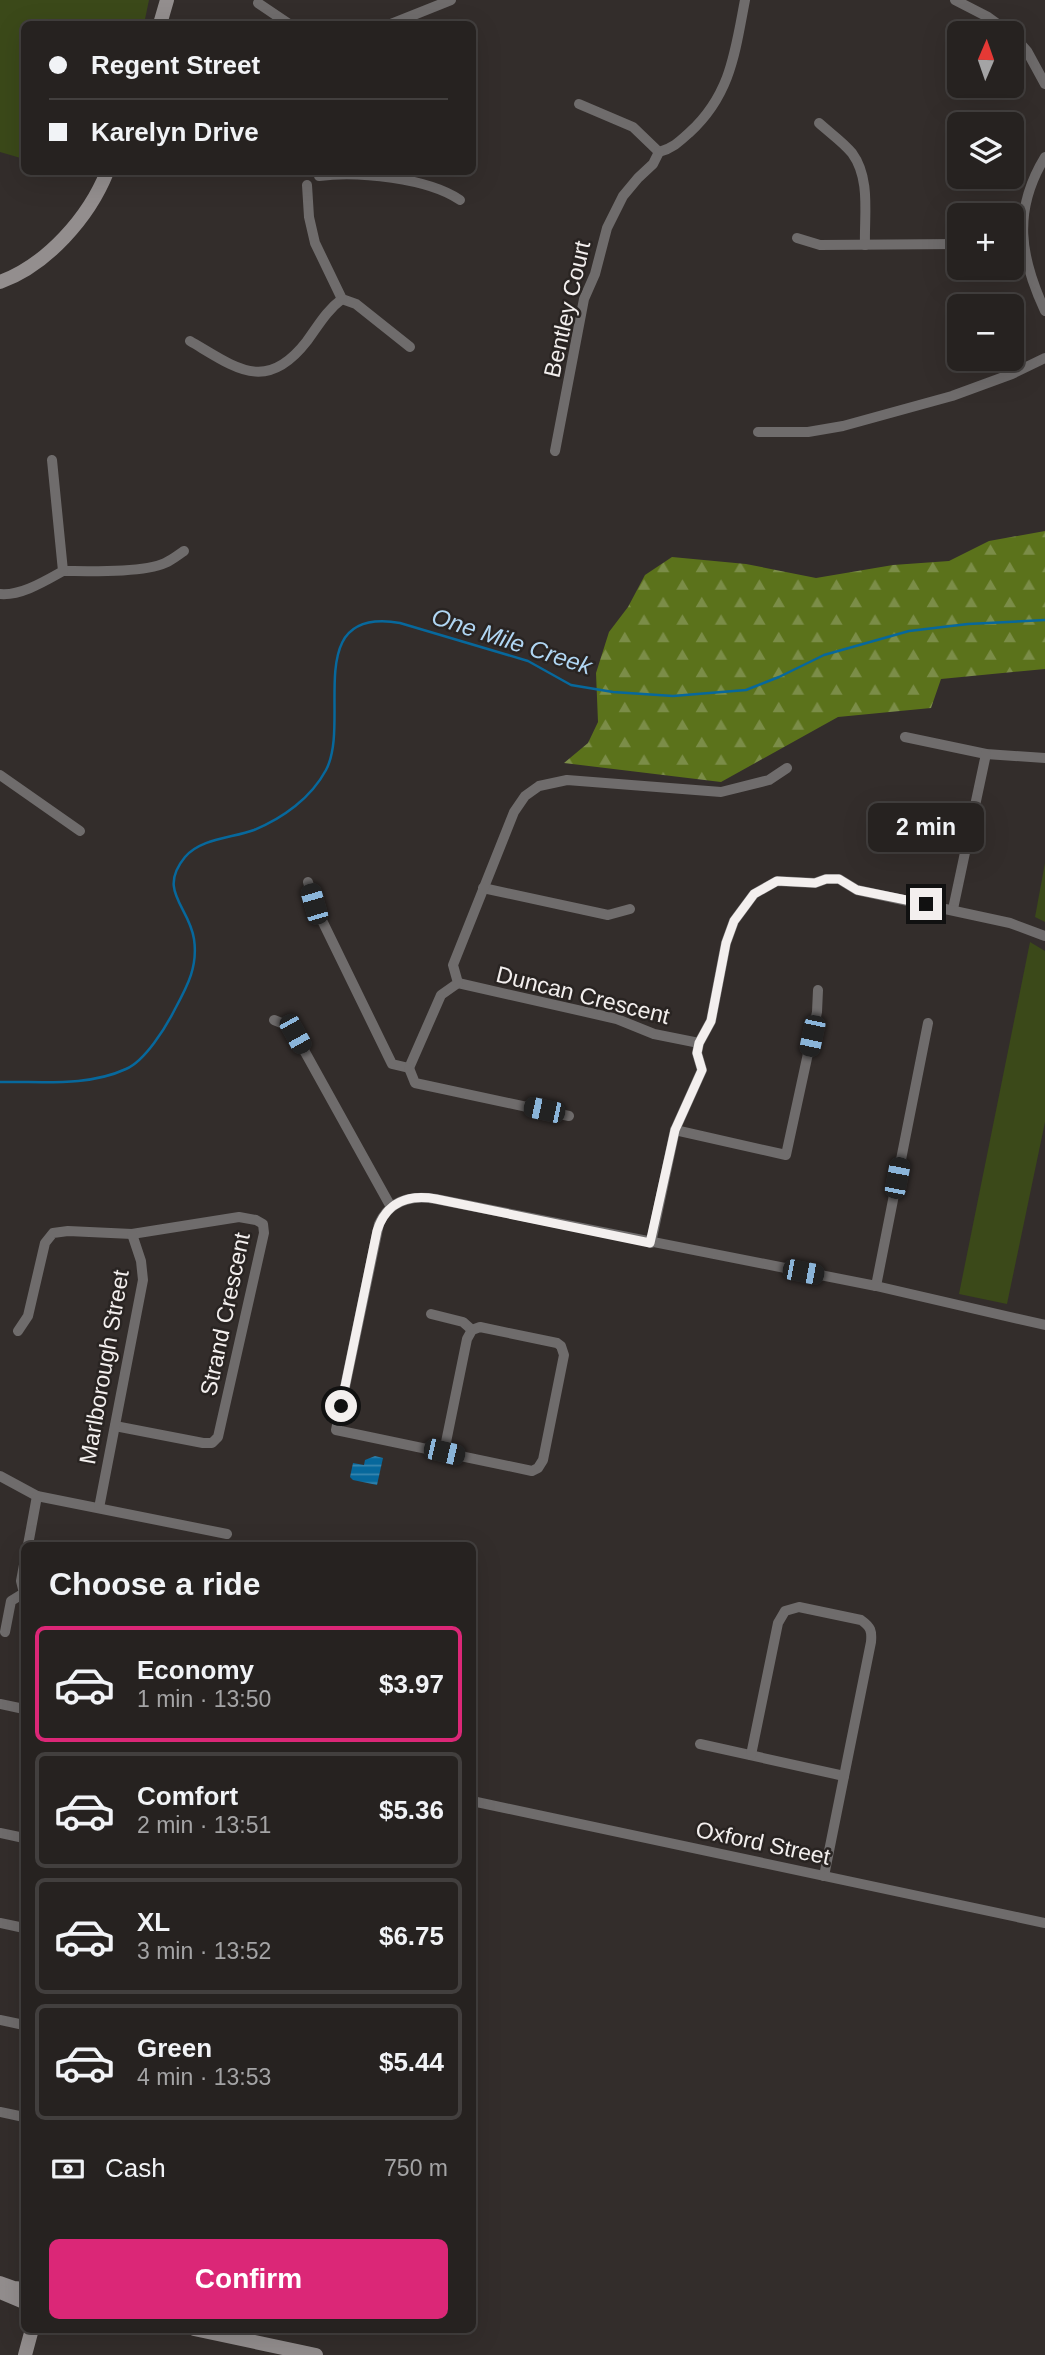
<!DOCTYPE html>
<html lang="en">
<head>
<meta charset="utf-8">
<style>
	:root { --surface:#262220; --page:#322f2d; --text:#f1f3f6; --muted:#a4a4a5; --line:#423f3e; --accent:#db2777 }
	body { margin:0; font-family:Arial,sans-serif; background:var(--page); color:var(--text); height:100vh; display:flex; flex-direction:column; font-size:26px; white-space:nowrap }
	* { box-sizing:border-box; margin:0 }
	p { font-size:23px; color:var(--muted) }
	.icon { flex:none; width:38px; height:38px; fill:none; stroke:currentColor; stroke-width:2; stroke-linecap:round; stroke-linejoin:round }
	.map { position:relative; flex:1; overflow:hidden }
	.side { position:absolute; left:21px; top:1542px; width:455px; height:791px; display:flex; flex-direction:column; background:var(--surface); border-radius:10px; box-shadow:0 7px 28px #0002,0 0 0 2px var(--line) }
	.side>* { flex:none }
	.guide { position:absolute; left:21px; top:21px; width:455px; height:154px; border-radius:10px; box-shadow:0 7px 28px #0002,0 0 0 2px var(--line); display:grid; align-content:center; height:154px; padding:0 28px; background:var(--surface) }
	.needle { width:46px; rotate:2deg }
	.fabs { position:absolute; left:947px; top:21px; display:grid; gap:14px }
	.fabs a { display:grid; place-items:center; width:77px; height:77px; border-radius:10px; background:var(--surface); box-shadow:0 7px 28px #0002,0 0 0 2px var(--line); font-size:35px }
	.end { position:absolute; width:32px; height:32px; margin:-16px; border:9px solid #f3efee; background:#111; box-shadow:0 0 0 4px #111 }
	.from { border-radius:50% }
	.bubble { position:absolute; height:49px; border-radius:10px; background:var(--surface); box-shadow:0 7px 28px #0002,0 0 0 2px var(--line); font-size:23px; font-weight:600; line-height:49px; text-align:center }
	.car { position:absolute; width:21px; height:42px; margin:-21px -10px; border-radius:9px; box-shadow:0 0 5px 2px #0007; background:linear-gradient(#222 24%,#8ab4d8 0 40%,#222 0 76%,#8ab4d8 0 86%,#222 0) }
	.guide b { display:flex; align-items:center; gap:24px; height:66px; font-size:26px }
	.guide b+b { border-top:2px solid var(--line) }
	.guide i { width:18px; height:18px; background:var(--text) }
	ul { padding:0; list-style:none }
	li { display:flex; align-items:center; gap:21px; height:116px; margin:0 14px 10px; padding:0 14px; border:4px solid var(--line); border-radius:10px }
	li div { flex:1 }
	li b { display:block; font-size:26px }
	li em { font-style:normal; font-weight:600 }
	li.selected { border-color:var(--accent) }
	li>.icon { width:63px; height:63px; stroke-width:1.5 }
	h2 { padding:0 28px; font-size:32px; line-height:84px }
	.pay { display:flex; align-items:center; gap:18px; height:77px; padding:0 28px; font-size:26px }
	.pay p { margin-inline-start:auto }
	.primary-button { display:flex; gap:14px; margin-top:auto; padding:14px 28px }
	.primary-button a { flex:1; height:80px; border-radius:10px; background:var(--accent); color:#fff; font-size:28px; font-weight:600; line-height:80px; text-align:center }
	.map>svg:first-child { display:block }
</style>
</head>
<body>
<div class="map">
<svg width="1045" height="2355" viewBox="0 0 1045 2355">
	<defs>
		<pattern id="forest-firs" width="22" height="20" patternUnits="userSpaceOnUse" patternTransform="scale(1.75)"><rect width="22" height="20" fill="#5b721b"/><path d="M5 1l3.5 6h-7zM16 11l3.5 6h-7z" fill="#7b8d48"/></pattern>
		<pattern id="water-rules" width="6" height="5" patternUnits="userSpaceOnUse" patternTransform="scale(1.75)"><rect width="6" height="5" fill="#07689c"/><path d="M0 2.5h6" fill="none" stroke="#3885af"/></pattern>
	</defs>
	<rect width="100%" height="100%" fill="#332d2b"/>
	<polygon fill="url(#forest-firs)" points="1045,531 1045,669 941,679 931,708 838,717 721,782 564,763 588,743 598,722 596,673 609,632 628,607 645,575 672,557 746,564 816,578 893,565 949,561 989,541"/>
	<g fill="#3b4919">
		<polygon points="0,0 149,0 144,24 24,24 24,159 0,152"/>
		<polygon points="1045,863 1045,922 1035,917"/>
		<polygon points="1030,942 1045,951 1045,1122 1007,1304 959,1294"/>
	</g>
	<polygon fill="url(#water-rules)" points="375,1456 383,1458 377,1485 353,1480 350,1477 353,1463 364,1465 365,1460"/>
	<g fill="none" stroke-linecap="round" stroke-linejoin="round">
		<path stroke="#07689c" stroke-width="2.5" d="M0 1082C41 1081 87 1087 126 1069 145 1061 166 1027 175 1009 188 985 198 966 194 939 189 906 157 891 185 857 201 838 233 838 254 830 283 818 311 798 326 770 352 721 300 606 400 623L528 661 571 685 613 692 673 696 746 690 779 677 824 655 909 631 968 624 1045 620"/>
		<g stroke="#6f6c6c" stroke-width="10">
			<polyline points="955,0 988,17 1010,33"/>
			<polyline points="258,3 289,24"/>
			<polyline points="391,24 451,0"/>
			<polyline points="1012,34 1027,51 1045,84"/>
			<polyline points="579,104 633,127 659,152"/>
			<path d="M819 123C830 133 843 142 852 153 871 179 864 215 865 245"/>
			<path d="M659 152C673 148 679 142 690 132 731 94 735 52 745 0"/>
			<path d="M1045 157C1012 211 1020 257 1045 311"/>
			<polyline points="235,172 297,172"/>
			<path d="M319 176C358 171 428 178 460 200"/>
			<polyline points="307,185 309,217 315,243 342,299 356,304 410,347"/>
			<polyline points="797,238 820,245 959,244"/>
			<polyline points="1012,241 1023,240"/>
			<path d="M190 341C236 368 266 394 307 341 318 326 327 310 342 299"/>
			<polyline points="758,432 808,432 843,426 952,396 1012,374 1045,358"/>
			<polyline points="555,451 584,299 595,274 607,228 623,196 638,178 653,164 659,152"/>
			<path d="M63 571C88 571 143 573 165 563 172 560 178 555 184 551"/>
			<path d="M0 594C21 596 45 581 63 571L52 460"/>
			<polyline points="905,737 986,754 1045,758"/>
			<polyline points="0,775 80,831"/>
			<polyline points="308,882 314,904 392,1064 409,1068"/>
			<polyline points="483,888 608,915 630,909"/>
			<polyline points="953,909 986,754"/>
			<polyline points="458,983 617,1019 654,1034 699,1043"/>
			<polyline points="274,1020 289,1026 295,1034 391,1207"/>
			<polyline points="409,1068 441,995 458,983 453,965 514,812 525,796 539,786 567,780 721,792 769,780 787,768"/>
			<polyline points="409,1068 415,1083 569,1116"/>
			<polyline points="675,1130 786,1155 817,1012 818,990"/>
			<polyline points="651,1243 675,1130 702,1070 697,1053 699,1043 711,1021 726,943 734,921 754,894 777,881 815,883 826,879 839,879 857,890 1010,923 1045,936"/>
			<polyline points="876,1286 928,1023"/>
			<polyline points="431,1314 463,1322 472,1330"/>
			<polyline points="18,1331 28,1316 45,1243 53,1233 68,1231 132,1234 239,1217 256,1220 263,1224 264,1233 218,1437 212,1443 203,1443 115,1426"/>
			<path d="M444 1452 467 1339 472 1330 480 1327 557 1343 561 1346 564 1355 543 1460 538 1468 532 1471 336 1430 379 1224C390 1200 412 1195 436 1199L876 1286 1045 1325"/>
			<polyline points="0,1476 37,1496 227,1534"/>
			<polyline points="99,1508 143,1280 141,1261 132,1234"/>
			<polyline points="28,1545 37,1496"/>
			<polyline points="5,1632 11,1601 24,1593 21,1581 24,1565"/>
			<polyline points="0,1704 24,1709"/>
			<polyline points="700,1744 844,1776"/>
			<path d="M751 1755 778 1623 785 1611 799 1607 861 1620C871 1627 872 1631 871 1642L824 1876"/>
			<polyline points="472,1801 1045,1923"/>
			<polyline points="0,1833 24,1838"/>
			<polyline points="0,1923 24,1928"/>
			<polyline points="0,2020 24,2025"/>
			<polyline points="0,2112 24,2117"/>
		</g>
		<g stroke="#938e8e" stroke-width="14">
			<polyline points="160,24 167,0"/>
			<path d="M0 282C47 265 89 217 107 172"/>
			<polyline points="0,2283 14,2288 24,2289"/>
			<polyline points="0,2292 24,2302"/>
			<polyline points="194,2329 316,2355"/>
			<polyline points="25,2355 32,2329"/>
		</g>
	</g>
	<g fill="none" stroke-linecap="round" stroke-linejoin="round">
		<path stroke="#f3efee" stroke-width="9" d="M341 1406 377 1231C386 1202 408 1194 436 1199L650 1243 675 1130 702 1070 697 1053 699 1043 711 1021 726 943 734 921 754 894 777 881 815 883 826 879H839L857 890 926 904"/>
	</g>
	<g text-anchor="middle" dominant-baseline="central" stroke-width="5" stroke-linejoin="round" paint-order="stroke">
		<g font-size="23" fill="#f3efee" stroke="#292422">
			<text transform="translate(567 309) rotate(-77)">Bentley Court</text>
			<text transform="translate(583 995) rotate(14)">Duncan Crescent</text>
			<text transform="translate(225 1314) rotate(-78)">Strand Crescent</text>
			<text transform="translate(104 1367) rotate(-80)">Marlborough Street</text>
			<text transform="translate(763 1843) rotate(12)">Oxford Street</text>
		</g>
		<g font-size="24" font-style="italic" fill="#b0d6f3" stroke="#292422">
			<text transform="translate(512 641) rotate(18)">One Mile Creek</text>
		</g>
	</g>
</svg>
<div class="fabs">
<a><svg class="needle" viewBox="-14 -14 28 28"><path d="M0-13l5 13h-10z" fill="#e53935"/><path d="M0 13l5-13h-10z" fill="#a4a4a5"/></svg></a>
<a><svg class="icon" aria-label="layers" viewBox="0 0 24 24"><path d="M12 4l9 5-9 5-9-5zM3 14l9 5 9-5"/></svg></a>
<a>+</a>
<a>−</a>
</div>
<i class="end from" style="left:341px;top:1406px"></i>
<i class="end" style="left:926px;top:904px"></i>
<div class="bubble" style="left:868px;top:803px;width:116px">2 min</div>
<i class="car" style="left:314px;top:904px;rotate:344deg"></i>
<i class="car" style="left:295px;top:1034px;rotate:151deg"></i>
<i class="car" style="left:812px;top:1036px;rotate:192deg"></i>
<i class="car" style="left:544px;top:1110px;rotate:282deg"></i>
<i class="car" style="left:897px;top:1178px;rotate:11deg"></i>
<i class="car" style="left:803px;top:1272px;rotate:101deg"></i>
<i class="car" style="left:444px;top:1452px;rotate:103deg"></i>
<div class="guide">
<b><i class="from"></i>Regent Street</b>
<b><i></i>Karelyn Drive</b>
</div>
<section class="side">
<h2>Choose a ride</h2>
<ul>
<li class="selected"><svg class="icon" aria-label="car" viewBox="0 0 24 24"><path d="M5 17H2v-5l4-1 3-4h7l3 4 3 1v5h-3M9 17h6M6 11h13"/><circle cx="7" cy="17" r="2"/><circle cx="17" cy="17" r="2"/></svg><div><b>Economy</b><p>1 min · 13:50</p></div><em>$3.97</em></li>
<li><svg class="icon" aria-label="car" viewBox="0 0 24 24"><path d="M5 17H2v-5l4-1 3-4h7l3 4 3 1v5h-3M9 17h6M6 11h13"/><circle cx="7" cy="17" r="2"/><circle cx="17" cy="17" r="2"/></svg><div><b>Comfort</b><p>2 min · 13:51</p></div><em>$5.36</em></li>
<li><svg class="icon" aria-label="car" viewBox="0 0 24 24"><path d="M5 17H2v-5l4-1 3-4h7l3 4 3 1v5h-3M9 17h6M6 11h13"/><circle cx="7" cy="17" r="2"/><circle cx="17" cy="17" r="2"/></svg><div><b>XL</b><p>3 min · 13:52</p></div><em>$6.75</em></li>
<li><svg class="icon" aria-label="car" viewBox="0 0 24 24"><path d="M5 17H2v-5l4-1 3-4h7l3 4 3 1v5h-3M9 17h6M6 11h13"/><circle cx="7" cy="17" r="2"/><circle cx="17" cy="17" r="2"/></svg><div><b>Green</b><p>4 min · 13:53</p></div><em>$5.44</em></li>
</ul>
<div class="pay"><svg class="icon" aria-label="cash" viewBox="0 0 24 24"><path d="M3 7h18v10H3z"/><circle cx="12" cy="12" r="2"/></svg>Cash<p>750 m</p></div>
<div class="primary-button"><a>Confirm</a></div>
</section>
</div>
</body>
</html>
